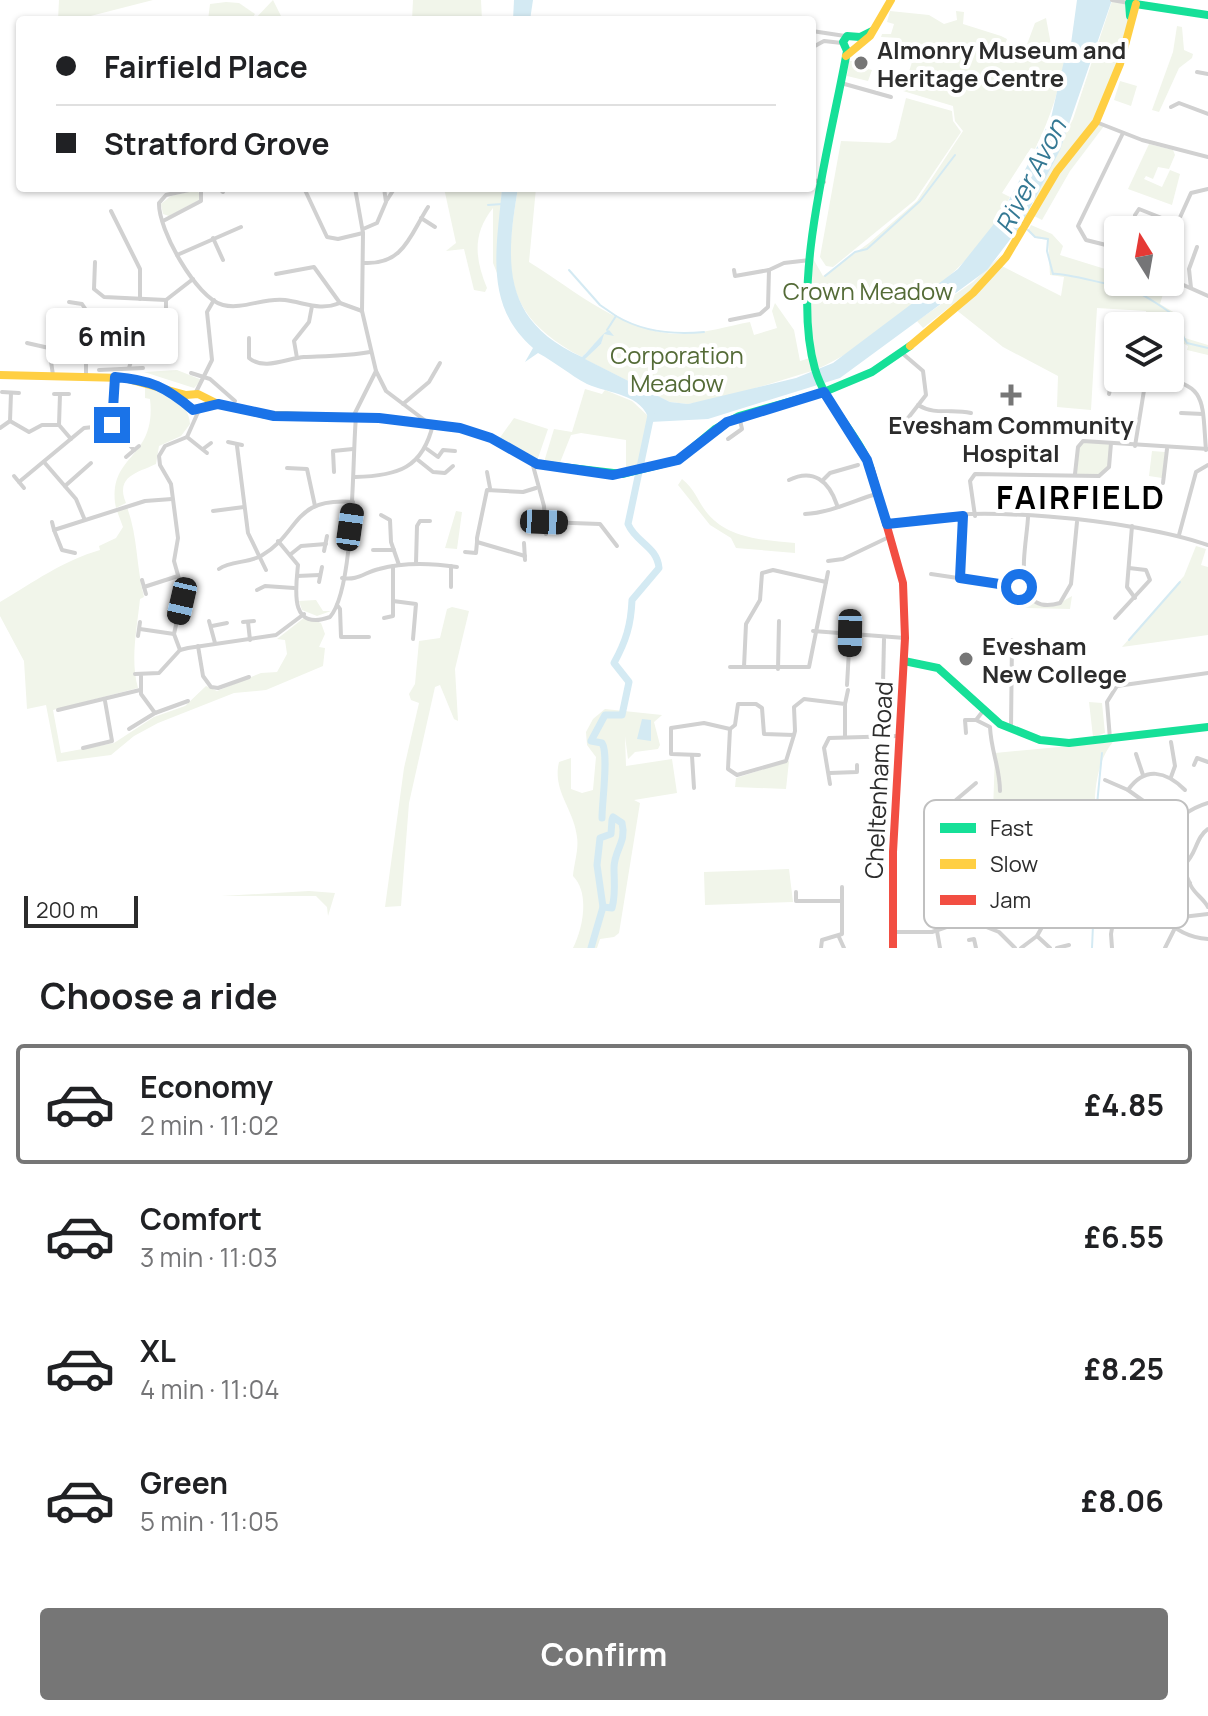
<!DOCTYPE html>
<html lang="en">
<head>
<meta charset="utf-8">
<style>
	:root { --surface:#fff; --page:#f2f2f2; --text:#202124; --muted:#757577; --line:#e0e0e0; --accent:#767676 }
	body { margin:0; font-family:Manrope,sans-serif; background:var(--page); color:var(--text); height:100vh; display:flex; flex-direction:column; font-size:30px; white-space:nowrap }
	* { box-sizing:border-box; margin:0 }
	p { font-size:26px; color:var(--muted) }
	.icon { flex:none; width:44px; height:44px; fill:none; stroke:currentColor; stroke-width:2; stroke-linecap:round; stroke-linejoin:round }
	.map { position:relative; height:948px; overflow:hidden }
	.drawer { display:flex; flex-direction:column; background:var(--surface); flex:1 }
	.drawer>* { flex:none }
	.hud { position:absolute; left:16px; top:16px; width:800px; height:176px; border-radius:8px; box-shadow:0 2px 6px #0004; display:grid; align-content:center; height:176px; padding:0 40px; background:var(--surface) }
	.needle { width:52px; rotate:349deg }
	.tools { position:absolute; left:1104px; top:216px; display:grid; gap:16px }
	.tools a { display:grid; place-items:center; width:80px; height:80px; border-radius:8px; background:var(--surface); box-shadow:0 2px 6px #0004; font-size:40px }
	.scale { position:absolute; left:24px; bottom:20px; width:114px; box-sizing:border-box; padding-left:8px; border:4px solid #2c2c2c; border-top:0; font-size:22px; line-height:28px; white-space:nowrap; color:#2c2c2c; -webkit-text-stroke:6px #fff; paint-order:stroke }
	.end { position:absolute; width:36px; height:36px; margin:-18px; border:10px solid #1a73e8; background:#fff; box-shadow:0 0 0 4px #fff }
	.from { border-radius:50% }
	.bubble { position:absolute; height:56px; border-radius:8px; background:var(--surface); box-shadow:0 2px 6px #0004; font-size:26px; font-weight:700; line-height:56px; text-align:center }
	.car { position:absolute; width:24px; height:48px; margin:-24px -12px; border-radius:10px; box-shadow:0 0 6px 2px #0007; background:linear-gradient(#222 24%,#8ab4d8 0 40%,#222 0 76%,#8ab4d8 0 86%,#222 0) }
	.hud b { display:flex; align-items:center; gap:28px; height:76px; font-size:30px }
	.hud b+b { border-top:2px solid var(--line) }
	.hud i { width:20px; height:20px; background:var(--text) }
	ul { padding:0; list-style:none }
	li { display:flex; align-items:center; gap:24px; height:120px; margin:0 16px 12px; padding:0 24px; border:4px solid transparent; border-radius:8px }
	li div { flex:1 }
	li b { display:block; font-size:30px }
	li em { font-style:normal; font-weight:700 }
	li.selected { border-color:var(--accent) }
	li>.icon { width:72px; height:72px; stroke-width:1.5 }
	h2 { padding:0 40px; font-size:36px; line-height:96px }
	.action { display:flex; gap:16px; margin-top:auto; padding:16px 40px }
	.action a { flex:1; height:92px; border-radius:8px; background:var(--accent); color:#fff; font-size:32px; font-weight:700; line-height:92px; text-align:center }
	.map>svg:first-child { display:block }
</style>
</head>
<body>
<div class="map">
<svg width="1208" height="948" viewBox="0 0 1208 948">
	<rect width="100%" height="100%" fill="#fff"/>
	<g fill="#f1f5ea">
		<polygon points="59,0 153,0 75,20 58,20"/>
		<polygon points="273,0 283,20 254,20"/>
		<polygon points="413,0 481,0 482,20 412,20"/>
		<polygon points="1112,1 1129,3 1128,36 1097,122 1104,126 1070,171 1042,220 1032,215 1038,203 1032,200 1073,119"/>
		<polygon points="226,2 239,3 255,14 251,20 208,20 210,4"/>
		<path d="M890 11 929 15 944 24 957 20 956 11 964 12 963 24 1001 36 1007 39 1004 48 1023 55 1035 23 1046 18 1052 50 1066 52C1060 87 1051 117 1035 149L1031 148 1002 193 1010 197C1002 211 994 227 984 240 951 281 865 349 817 369L807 316 811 255 823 276 869 243 917 201 963 131 955 121 953 106 893 88 897 75 907 78 912 62H920V46H899V38L881 37 882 34H891L894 24 887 22Z"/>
		<polygon points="1177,26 1182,27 1184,50 1193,54 1192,58 1179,68 1159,112 1152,110 1173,52"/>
		<polygon points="849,61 854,61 854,66 872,70 868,81 847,76"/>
		<polygon points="1120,81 1137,86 1131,106 1114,100"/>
		<polygon points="906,98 952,111 953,121 961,132 915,200 833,267 826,266 820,257 841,141 890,143 896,139"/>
		<polygon points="1149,144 1173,150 1175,155 1169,169 1158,167 1153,179 1146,176 1144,179 1162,187 1170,170 1180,174 1172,205 1128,189"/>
		<path d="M444 188H502L497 273 493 263V208C472 234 475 259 487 288L485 292 474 290 464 249 446 251 456 243Z"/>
		<path d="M518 188H536L529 262C576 291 625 335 683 334 706 333 728 326 750 322L754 335 777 328 772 311 775 303 794 330 800 361 810 358 815 370 723 398 688 404 670 402 584 359 601 344 602 336 609 330C599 337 592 348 582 357 502 315 504 270 518 188Z"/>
		<polygon points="196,190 200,194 199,200 169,216 163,214 161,204 171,196"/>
		<polygon points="1031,225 1052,234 1063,246 1060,255 1118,273 1118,282 1166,284 1160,304 1180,316 1185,338 1208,345 1208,355 1187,350 1188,346 1171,337 1170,326 1146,324 1146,311 1097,308 1091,410 1057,407 1058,376 1003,347 955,309 1000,265 1061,296 1064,277 1050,275 1048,240 1036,238 1028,231"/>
		<polygon points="1002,254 975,287 923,328 917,321 973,282"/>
		<polygon points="177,370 202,380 194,388 144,372"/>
		<path d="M145 388C165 391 189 401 190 424L181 436 159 446 156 464C137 473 115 476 126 503L116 508C106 453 157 461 150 399L145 398Z"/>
		<polygon points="585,389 602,394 605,390 632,401 648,416 650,422 640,466 626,470 626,440 581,433 571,435 559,465 544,462 554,429 572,432"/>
		<polygon points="514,418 548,429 537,461 499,439"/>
		<polygon points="1083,441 1111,443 1109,467 1104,474 1075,474 1078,447"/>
		<polygon points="1152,451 1165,452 1162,478 1149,476"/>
		<path d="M682 479C696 490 697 501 708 514 729 539 765 540 795 543V553L736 548 731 538 710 525 678 485Z"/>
		<path d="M127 507C138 537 136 566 144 597L140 599C137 629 130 659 138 688L53 710 61 753 114 743 154 717 185 706 206 686 217 691 261 673 277 672 287 654 285 640 277 639 305 617 321 623 325 634 319 647 325 648 323 666 266 690 234 693 158 723 134 736 111 755 57 762 46 705 27 709 24 661 0 616V602C34 582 62 561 100 550L99 546 116 538 123 527 117 511Z"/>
		<polygon points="456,511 462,512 457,549 445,548"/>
		<polygon points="1196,546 1206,549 1201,565 1208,567 1208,635 1122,647 1184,576"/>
		<path d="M1021 591C1044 610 1045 612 1072 596L1070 609 1025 608 1019 604Z"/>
		<polygon points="316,600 323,611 331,611 317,616 302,610 299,601"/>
		<polygon points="452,607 469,611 455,669 458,721 454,719 440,685 435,687 409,803 401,906 385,907 404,768 419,703 411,700 409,694 415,684 419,641 440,638 447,609"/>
		<polygon points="1089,702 1102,703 1105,733 1093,737"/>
		<path d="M605 709 662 715 654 722 660 745 658 749 635 752 628 759 625 736 626 766 672 759 677 793 634 800 640 803 619 933 614 937 600 939 597 948H573C583 928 590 893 573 876 574 864 579 849 577 837 574 809 552 791 559 762L571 758V789L582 793 593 790 596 757 587 745 586 732 593 719Z"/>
		<path d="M1113 742C1093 765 1092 810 1098 840L992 842 995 753Z"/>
		<polygon points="789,761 786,789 735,787 736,778"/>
		<polygon points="789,869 793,902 705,905 704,872"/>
		<polygon points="309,891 335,893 328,916 327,907 316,896 221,896"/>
	</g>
	<g fill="#d4eaf3">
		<polygon points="514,0 533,0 530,20 513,20"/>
		<path d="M1077 0H1112L1060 150 1021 225 987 270 840 378 708 419 650 422C642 393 609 394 587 384 570 375 555 362 538 353L525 362 533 348C483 305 497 247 502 188H518C505 264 502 321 582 357 590 350 602 333 609 330L614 336 604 334 601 344 585 359 670 402 688 404 796 378 833 363 958 269 1001 215 1036 149 1051 118 1066 52 1070 51Z"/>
		<polygon points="642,719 651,720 651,741 637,739"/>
	</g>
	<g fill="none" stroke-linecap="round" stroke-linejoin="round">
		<g stroke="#d4eaf3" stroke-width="2">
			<polyline points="488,205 502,204"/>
			<path d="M1028 230 1035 237 1048 239 1047 251 1053 274C1060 272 1125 288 1134 291 1145 295 1169 311 1178 319L1180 331 1187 343 1208 348"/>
			<polyline points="569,270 600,305 616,316"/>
			<polyline points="825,276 855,252 867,249 920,201 955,155"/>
			<path d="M607 330 616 316C643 332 673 335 704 332"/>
			<polyline points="1129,640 1180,582"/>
			<polyline points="1096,869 1100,852 1096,815 1102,753"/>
			<polyline points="58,906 58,904"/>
			<polyline points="1092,948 1095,879"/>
		</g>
		<g stroke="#d4eaf3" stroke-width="7">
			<path d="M602 818C602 801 609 754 602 743L591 741 605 715H622L629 682 614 663C626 641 631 625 632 600L659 568C657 546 636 543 628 524L651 415"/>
			<path d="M603 907 612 908C616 893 614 882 614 868 614 850 627 842 622 823L613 817"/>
			<polyline points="591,948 603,907 597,865 600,838 611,834 612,820"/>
		</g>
		<g stroke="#d1d1d1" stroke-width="4">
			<polyline points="1112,0 1129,3"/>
			<polyline points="812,31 845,36"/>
			<polyline points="813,47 824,41 842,43"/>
			<polyline points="1197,72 1208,74"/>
			<polyline points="841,83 891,97"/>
			<polyline points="812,101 814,47"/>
			<polyline points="1171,107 1179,103 1208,114"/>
			<polyline points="1096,122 1142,140 1208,157"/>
			<polyline points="812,180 824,182"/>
			<path d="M198 188 166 195 159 203C158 229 196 298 223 305 243 310 265 297 285 300 306 303 320 311 340 303"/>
			<polyline points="219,188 223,192"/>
			<polyline points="304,188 327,237 338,239 363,233"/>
			<polyline points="355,188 363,233 362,311 376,371 386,391 427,422"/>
			<polyline points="387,200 394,189"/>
			<polyline points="111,211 140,269 140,299"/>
			<polyline points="1135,215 1139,209 1177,224 1191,193 1208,189"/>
			<polyline points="421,218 435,227"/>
			<polyline points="163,221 201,201 201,188"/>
			<polyline points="363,229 377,223 386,202 384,188"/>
			<polyline points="1172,235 1177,224"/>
			<polyline points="213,238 223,260"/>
			<polyline points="1118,248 1086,240 1078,226 1123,133"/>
			<polyline points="177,255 241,227"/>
			<polyline points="95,262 94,289 104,297 166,300 193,279"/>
			<path d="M364 263C404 265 410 235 428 207"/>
			<polyline points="734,270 735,276 769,270"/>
			<polyline points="276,274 314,267 340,303 362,311"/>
			<polyline points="1171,276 1170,279 1208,296"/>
			<polyline points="1191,288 1189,269 1197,247"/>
			<polyline points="69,302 82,304 86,310 86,376"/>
			<polyline points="730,320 760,314 768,307 769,270 784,263 810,260"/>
			<polyline points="1113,327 1110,382 1142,388"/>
			<path d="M96 334 128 333 141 340C168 332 166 327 166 300"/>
			<path d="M249 338V358C264 371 288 358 304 357 327 356 348 356 370 352"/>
			<polyline points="27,343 49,348 53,375"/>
			<polyline points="50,349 56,338"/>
			<polyline points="1170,352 1172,347"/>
			<polyline points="902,353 923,371 926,395 905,422"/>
			<polyline points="297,358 294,341 309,322 312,306"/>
			<polyline points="129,368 135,348 141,340"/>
			<polyline points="99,370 143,368"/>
			<polyline points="191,373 210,379 235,401"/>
			<path d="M1157 378C1208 383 1202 403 1206 450"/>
			<polyline points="2,392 19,393"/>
			<polyline points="54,394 69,394"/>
			<polyline points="195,394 212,360 207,312 214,300"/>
			<polyline points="1109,394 1111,385"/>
			<polyline points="403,404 429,382 440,363"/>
			<path d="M918 405C936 416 951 408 971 413"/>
			<polyline points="1181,413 1203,414"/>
			<polyline points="353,417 376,371"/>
			<polyline points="891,420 897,419 911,427"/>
			<polyline points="10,421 29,432 42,425 59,425 71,439"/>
			<polyline points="59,425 60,394"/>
			<polyline points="112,425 115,377"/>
			<polyline points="112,425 134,450"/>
			<polyline points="0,428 10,421 11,393"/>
			<polyline points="187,437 207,453"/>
			<polyline points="728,439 742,429 739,416"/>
			<polyline points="228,442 242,445"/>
			<polyline points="237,446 248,533 266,570"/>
			<polyline points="1135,446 1146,378"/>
			<polyline points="203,449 211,443"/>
			<polyline points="427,449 438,457 443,450 455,451"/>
			<polyline points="126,457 139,446"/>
			<polyline points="418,460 433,472 445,473 453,466"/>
			<polyline points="44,462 76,499 84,518"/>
			<polyline points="532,462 544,506 546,534"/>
			<polyline points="287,468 307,469 315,506"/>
			<polyline points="334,472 333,451 353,449"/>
			<polyline points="487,472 490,488"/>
			<polyline points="1075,474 1078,447 1083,441 1208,449"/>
			<polyline points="14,476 24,488"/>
			<path d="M355 477C398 476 423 468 433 424"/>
			<path d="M789 480C813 468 829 481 837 505"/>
			<polyline points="823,480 830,473 858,465"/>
			<polyline points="19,482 84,428 112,425"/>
			<polyline points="1163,483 1167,449"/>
			<polyline points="65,486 91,463"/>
			<polyline points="213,511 244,507"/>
			<path d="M805 514C829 513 853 501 876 494"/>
			<polyline points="381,515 390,520 391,542 399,565"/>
			<polyline points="975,516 970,481 975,474 1099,476 1109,467 1111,443"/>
			<path d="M1028 517C1027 545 1008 618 1060 603L1071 584 1077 522"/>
			<polyline points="52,522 54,530 145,501 172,499"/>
			<polyline points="544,522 600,524 617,546"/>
			<path d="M887 524C964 502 1133 519 1208 545"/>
			<polyline points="1132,526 1127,587 1135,598"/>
			<polyline points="54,530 62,550 75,553"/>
			<polyline points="1179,535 1196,472 1208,465"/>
			<path d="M278 541 298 565C296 587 288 632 330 617 355 588 352 458 356 417"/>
			<polyline points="524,543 525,560"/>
			<polyline points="373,550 394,550"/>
			<polyline points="324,551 327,536"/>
			<polyline points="465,552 476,553 477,542"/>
			<polyline points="291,554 301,546 326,544"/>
			<polyline points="525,556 477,542 477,538 487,490 523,492 536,488"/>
			<polyline points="828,561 843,559 889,537"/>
			<polyline points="416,563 417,526 420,521 430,521"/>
			<path d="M219 569C230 561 248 563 261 556 301 533 291 497 353 502"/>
			<polyline points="931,574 1024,588"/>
			<polyline points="297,576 320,575"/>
			<path d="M342 578C358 581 365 572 379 569 405 562 430 563 457 567"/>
			<polyline points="960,578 963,516"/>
			<polyline points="142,580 146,594"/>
			<polyline points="319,582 322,567"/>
			<polyline points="144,587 178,576"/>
			<polyline points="451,587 451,566"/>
			<polyline points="257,590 265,586 294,588"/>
			<polyline points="393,601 416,604 413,639"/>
			<polyline points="337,605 340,609 341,637 369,637"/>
			<polyline points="384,618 393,616 393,566"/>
			<polyline points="1115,618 1150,580 1146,570 1129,568"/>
			<polyline points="209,621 215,643"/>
			<polyline points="243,622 254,621"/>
			<polyline points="248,622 250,640"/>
			<polyline points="212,626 227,623"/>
			<polyline points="140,629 174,634"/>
			<polyline points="813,631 905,638"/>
			<polyline points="138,636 140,622"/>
			<polyline points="198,646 203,676 211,687 218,688 249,677"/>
			<polyline points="180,650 174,634 183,593 174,561 178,538 171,484 160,465 159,456 165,446 187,437 199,410"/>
			<polyline points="730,667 809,667 828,572"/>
			<polyline points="744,667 746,624 760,600 762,573 773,570 826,582"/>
			<polyline points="778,669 779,621"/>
			<polyline points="135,674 159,673 180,650 188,648 276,635 304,614"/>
			<polyline points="141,676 141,694 155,713 188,701"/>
			<polyline points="883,684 884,639"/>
			<polyline points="847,685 850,633"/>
			<polyline points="845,704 848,690"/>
			<polyline points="58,710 140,690"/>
			<path d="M976 720 990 727C991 751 1000 768 1000 791"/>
			<polyline points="1011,728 1012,640"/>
			<polyline points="129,729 155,713"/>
			<polyline points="966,733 965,720 976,720 983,711"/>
			<polyline points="794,735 764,734 762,708 756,704 738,704 735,725 730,729 728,769 737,775 786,761 794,735 795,731 794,707 804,699 845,704 845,737"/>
			<polyline points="1110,739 1107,702 1117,686 1208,673"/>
			<polyline points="1171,742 1175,766 1171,777"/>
			<polyline points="83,748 112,741 105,701"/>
			<polyline points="1136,754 1143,775"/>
			<polyline points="699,755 671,754 671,728 704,723 730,729"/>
			<polyline points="692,756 694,788"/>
			<polyline points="1194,765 1197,758 1208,762"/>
			<polyline points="830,773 857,772 857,765"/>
			<polyline points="1105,780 1128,790 1173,822"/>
			<polyline points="830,784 824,748 829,738 899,736"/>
			<path d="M1128 790C1145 766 1166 771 1185 790"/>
			<path d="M1208 803C1136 825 1130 932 1208 939"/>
			<polyline points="951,818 976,826"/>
			<polyline points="1128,844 1133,818 1142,802"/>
			<polyline points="1002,846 1003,868"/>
			<path d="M1156 851C1186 861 1179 861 1191 886 1195 894 1204 899 1208 907"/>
			<polyline points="947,860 969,859 971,853"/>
			<polyline points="1003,861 1054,863 1081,875 1121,875 1153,883"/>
			<path d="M1184 865C1197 854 1195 838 1208 829"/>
			<polyline points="1076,873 1079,852"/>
			<polyline points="937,887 940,893 952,887"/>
			<polyline points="1160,888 1190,883"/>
			<polyline points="796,892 796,901 842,901"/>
			<polyline points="980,894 1039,897 1052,909"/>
			<polyline points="1174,918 1208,914"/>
			<polyline points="1000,919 1011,897"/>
			<polyline points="1112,922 1132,925 1138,918"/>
			<polyline points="964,923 962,905 948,873 951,818 956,800 976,783"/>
			<polyline points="937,931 940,948"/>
			<polyline points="893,932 932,932 955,924 976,923 999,932 1015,948"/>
			<polyline points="1037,936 1050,948"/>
			<polyline points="839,937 844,948"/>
			<polyline points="969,940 974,939 976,948"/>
			<polyline points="821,948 822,940 842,934 842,887"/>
			<polyline points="1021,948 1037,936 1052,909 1090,914"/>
			<polyline points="1057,948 1069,945"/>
			<polyline points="1112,948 1111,934 1121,875"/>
			<polyline points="1165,948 1175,928"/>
		</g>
		<g stroke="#16e098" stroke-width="8">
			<polyline points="1130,16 1129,3 1208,15"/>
			<polyline points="175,394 193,410 216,404"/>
			<polyline points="430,424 460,428 491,438 537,464 622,474 678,460 715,429 739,416 824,392 872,372 910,346"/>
			<path d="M871 470C859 434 826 407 815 369 790 283 831 141 847 51L843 42 847 36 860 37 872 31"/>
			<polyline points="904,661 938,668 1000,724 1040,740 1069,743 1208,727"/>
		</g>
		<g stroke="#ffcf43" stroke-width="8">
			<polyline points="846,56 870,36 891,0"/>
			<polyline points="910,346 973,293 1006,257 1057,171 1096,122 1120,64 1136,4"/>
			<polyline points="0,375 124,378 186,395 198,394 218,404 266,415 379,418 430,424"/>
		</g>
		<polyline stroke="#f24e42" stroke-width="8" points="871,470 903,583 905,638 893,852 893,948"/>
	</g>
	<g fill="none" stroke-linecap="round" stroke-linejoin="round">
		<path stroke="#1a73e8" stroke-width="10" d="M112 425 115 377C151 380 166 387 193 410L218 404 274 416 379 418 460 428 491 438 537 464 613 475 678 460 727 422 824 392 867 460 887 524 963 516 960 578 1019 587"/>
	</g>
	<g fill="#767676" stroke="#fff" stroke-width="3">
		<circle cx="861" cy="63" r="8"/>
		<path d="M1007 383h8v8h8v8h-8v8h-8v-8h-8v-8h8z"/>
		<circle cx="966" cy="659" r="8"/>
	</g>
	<g text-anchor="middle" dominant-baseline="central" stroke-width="8" stroke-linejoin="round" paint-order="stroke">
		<g font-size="24" font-weight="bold" fill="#2c2c2c" stroke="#fff" text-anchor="start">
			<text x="877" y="49">Almonry Museum and<tspan x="877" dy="28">Heritage Centre</tspan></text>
			<text x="1011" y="424" text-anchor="middle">Evesham Community<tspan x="1011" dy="28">Hospital</tspan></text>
			<text x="982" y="645">Evesham<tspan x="982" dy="28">New College</tspan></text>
		</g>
		<g font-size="24" fill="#546b37" stroke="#fff">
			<text x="868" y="290">Crown Meadow</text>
			<text x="677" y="354">Corporation<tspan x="677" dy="28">Meadow</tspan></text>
		</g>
		<g font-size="24" fill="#2c2c2c" stroke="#fff">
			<text transform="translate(878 780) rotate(-87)">Cheltenham Road</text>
		</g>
		<g font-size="26" font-style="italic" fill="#357994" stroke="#fff">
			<text transform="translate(1030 176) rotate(-63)">River Avon</text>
		</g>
		<g font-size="32" font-weight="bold" letter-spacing="2" fill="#000" stroke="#fff">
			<text x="1081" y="497">FAIRFIELD</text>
		</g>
	</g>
	<rect x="924" y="800" width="264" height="128" rx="12" fill="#fff" stroke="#c0c0c0" stroke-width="2"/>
	<rect x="940" y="823" width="36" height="10" fill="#16e098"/>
	<rect x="940" y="859" width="36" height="10" fill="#ffcf43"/>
	<rect x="940" y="895" width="36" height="10" fill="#f24e42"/>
	<g font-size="22" fill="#2c2c2c">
		<text x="990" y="836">Fast</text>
		<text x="990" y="872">Slow</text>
		<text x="990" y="908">Jam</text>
	</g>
</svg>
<div class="tools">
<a><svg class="needle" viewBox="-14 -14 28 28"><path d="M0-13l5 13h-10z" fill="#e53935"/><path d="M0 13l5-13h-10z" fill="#757577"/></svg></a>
<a><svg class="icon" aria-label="layers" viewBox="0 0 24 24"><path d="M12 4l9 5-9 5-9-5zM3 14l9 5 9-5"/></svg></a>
</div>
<div class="scale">200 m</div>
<i class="end from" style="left:1019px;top:587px"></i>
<i class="end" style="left:112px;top:425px"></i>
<div class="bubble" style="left:46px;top:308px;width:132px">6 min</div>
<i class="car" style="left:544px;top:522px;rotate:92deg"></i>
<i class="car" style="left:350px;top:527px;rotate:8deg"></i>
<i class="car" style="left:182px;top:601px;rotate:193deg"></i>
<i class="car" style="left:850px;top:633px;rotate:181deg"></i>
<div class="hud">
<b><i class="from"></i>Fairfield Place</b>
<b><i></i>Stratford Grove</b>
</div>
</div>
<section class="drawer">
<h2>Choose a ride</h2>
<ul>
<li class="selected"><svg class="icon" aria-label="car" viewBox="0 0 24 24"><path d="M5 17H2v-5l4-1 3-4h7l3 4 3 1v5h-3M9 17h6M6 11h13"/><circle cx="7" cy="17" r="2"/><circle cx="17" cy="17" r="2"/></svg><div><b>Economy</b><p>2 min · 11:02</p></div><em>£4.85</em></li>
<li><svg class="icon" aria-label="car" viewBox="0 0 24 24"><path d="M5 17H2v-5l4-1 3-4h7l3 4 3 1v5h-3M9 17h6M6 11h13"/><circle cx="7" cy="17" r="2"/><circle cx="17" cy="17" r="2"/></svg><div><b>Comfort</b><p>3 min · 11:03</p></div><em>£6.55</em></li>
<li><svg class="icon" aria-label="car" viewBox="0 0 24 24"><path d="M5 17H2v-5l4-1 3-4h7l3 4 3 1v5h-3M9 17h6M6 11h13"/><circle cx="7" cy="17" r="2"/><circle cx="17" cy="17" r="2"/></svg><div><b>XL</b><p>4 min · 11:04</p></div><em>£8.25</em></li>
<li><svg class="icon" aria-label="car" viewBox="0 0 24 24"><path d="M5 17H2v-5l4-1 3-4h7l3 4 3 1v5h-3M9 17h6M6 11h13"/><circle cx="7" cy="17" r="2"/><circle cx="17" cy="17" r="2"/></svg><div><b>Green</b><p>5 min · 11:05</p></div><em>£8.06</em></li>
</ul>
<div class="action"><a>Confirm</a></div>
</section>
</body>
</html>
